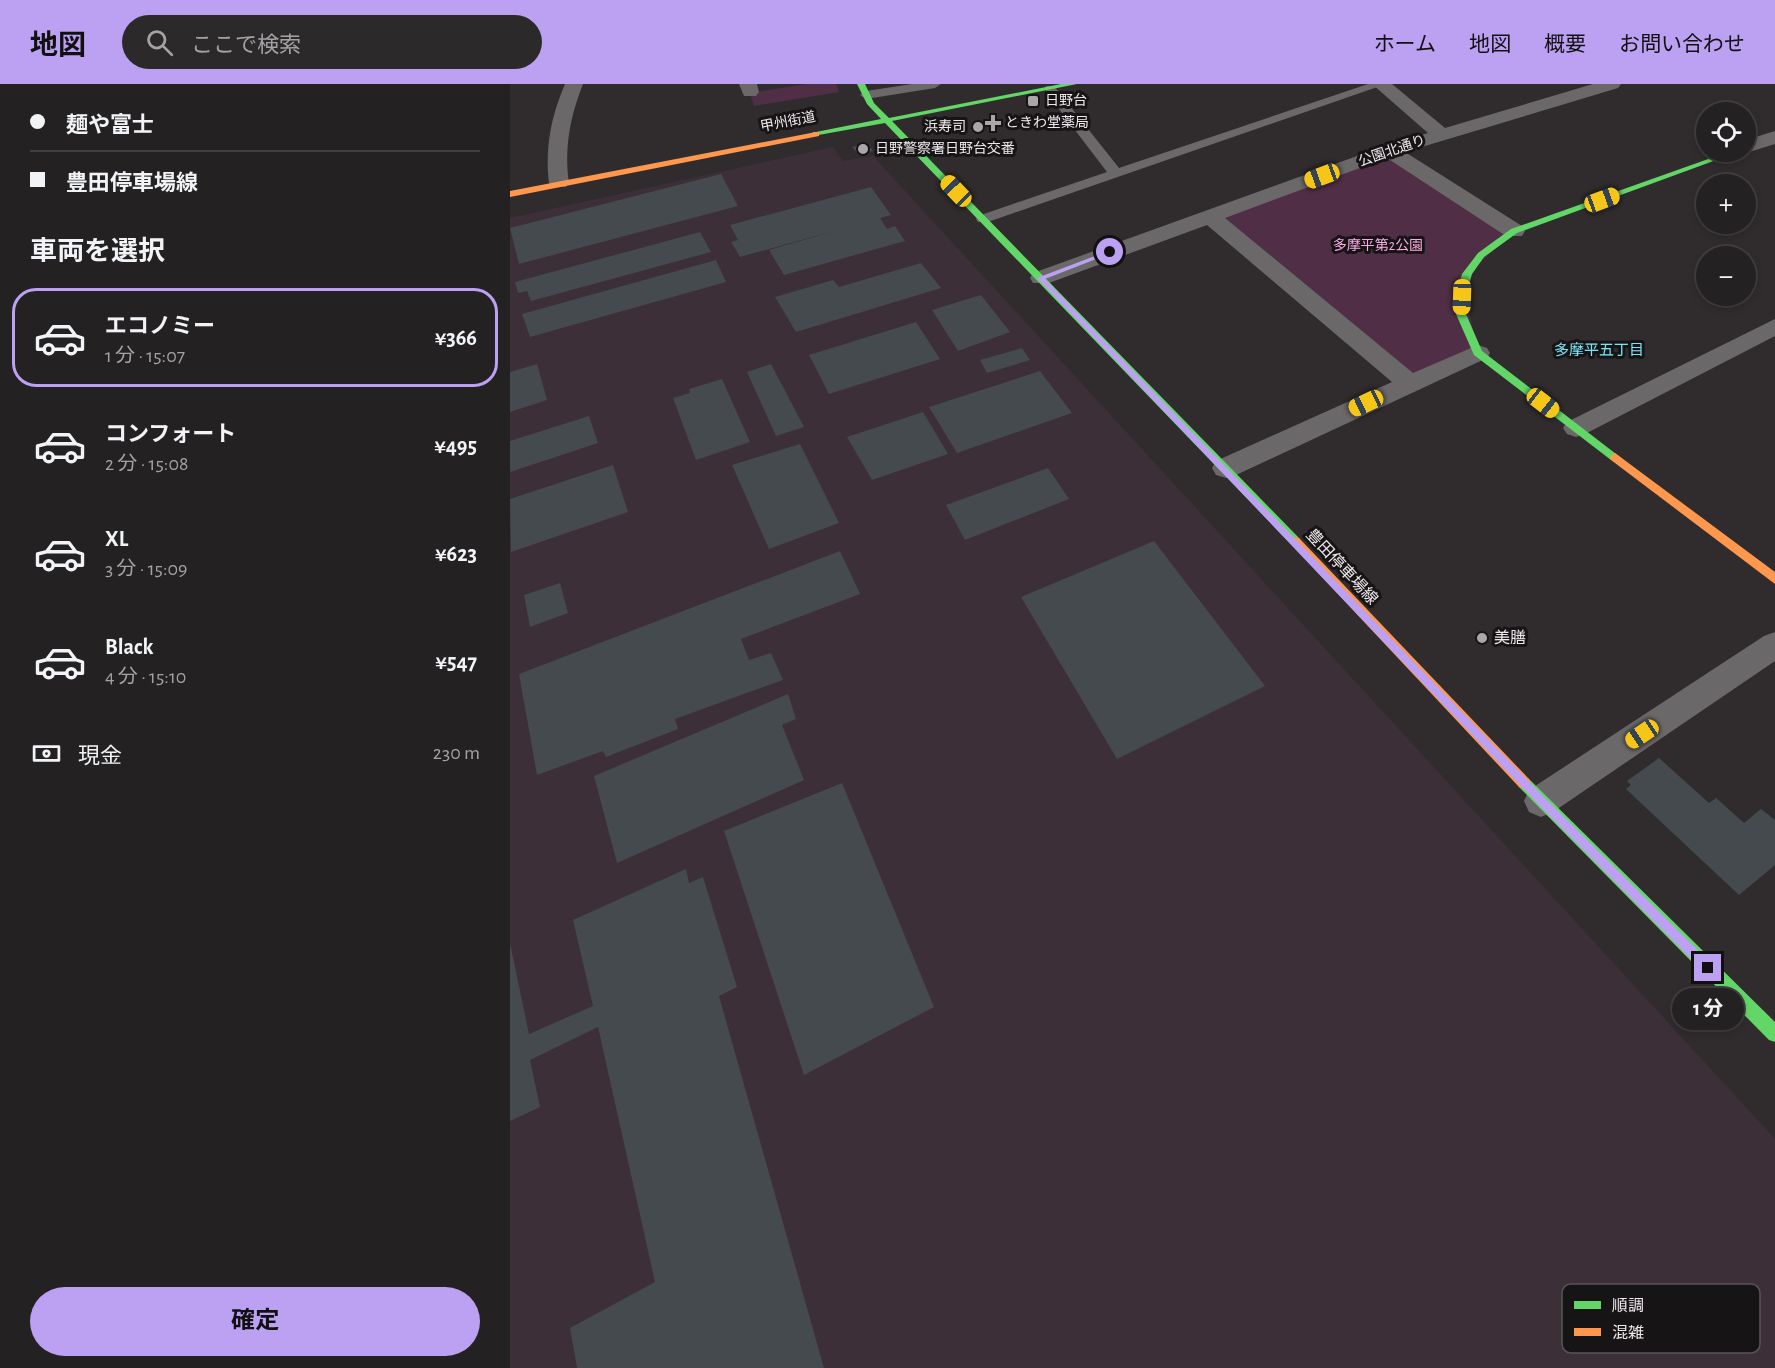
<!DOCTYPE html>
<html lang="ja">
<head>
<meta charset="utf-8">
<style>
	:root { --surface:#242122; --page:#2c292a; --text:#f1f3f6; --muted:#a3a3a5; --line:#413e40; --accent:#bca0f2 }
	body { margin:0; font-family:"Alegreya Sans","Noto Sans JP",sans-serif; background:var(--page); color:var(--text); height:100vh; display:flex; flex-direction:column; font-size:22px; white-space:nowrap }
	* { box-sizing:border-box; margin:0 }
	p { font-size:20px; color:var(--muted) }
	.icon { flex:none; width:33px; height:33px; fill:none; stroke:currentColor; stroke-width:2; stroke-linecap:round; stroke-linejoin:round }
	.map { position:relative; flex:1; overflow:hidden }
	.sheet { display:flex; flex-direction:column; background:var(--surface); width:510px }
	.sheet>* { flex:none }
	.banner { display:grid; align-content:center; height:132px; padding:0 30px; background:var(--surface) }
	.buttons { position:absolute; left:1186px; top:18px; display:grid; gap:12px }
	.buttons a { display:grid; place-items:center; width:60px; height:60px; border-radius:50%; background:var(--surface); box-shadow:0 3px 9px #0003,0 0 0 2px var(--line); font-size:30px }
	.end { position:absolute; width:27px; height:27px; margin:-14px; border:8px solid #bca0f2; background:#111; box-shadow:0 0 0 3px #111 }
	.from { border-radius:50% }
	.bubble { position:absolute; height:42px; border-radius:21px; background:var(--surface); box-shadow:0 3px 9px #0003,0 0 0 2px var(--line); font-size:20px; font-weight:700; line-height:42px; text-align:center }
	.car { position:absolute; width:18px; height:36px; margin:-18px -9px; border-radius:8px; box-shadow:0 0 4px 2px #0007; background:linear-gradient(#f5c518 24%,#345 0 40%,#f5c518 0 76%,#345 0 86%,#f5c518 0) }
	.banner b { display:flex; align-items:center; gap:21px; height:57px; font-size:22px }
	.banner b+b { border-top:2px solid var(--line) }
	.banner i { width:15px; height:15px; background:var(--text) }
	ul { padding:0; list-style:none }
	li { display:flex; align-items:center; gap:18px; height:99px; margin:0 12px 9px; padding:0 18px; border:3px solid transparent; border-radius:24px }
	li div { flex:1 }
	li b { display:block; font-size:22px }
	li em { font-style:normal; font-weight:700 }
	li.on { border-color:var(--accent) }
	li>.icon { width:54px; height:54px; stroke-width:1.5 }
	h2 { padding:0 30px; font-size:27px; line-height:72px }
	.pay { display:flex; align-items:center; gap:15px; height:66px; padding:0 30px; font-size:22px }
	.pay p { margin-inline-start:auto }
	.primary-button { display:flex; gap:12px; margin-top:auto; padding:12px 30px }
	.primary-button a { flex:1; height:69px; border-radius:36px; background:var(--accent); color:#111; font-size:24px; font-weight:700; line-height:69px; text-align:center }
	header { display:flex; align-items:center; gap:36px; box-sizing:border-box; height:84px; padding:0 30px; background:var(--accent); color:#111 }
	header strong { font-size:28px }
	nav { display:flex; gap:33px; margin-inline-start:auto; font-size:21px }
	.search { width:420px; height:54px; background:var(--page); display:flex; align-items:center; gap:15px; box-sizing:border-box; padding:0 21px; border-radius:33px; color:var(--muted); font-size:22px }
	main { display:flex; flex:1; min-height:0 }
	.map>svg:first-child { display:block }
</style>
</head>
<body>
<header>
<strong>地図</strong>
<div class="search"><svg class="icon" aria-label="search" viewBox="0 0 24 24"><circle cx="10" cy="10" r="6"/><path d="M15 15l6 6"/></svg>ここで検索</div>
<nav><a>ホーム</a><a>地図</a><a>概要</a><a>お問い合わせ</a></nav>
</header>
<main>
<section class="sheet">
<div class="banner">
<b><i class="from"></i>麺や富士</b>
<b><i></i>豊田停車場線</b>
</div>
<h2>車両を選択</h2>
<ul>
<li class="on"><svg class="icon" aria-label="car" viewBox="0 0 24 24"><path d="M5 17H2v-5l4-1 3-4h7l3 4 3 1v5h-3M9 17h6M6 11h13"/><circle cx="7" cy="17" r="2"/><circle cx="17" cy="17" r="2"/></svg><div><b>エコノミー</b><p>1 分 · 15:07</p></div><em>¥366</em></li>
<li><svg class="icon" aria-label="car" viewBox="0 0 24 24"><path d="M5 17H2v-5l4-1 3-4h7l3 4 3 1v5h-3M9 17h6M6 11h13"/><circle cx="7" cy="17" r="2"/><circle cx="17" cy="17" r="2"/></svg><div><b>コンフォート</b><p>2 分 · 15:08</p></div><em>¥495</em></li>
<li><svg class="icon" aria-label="car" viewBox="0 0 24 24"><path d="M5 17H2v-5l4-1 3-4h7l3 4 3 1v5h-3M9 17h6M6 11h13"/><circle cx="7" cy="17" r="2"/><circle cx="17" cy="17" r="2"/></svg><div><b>XL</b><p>3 分 · 15:09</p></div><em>¥623</em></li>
<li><svg class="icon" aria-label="car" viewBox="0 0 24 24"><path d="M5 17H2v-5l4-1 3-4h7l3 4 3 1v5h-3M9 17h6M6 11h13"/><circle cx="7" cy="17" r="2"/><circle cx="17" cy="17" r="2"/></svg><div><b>Black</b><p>4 分 · 15:10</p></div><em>¥547</em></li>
</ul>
<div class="pay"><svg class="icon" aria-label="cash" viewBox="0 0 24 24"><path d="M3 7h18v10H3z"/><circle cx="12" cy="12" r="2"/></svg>現金<p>230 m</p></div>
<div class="primary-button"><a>確定</a></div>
</section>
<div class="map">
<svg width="1265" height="1284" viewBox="0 0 1265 1284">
	<rect width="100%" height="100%" fill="#302c2e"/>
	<polygon fill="#3c2f38" points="323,63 333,77 363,72 1265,1055 1265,1284 0,1284 0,134"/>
	<g fill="#502f46">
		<polygon points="297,0 326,0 329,8 244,22 240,9"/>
		<polygon points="879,67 1004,147 952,196 968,269 899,299 699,132"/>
	</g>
	<g fill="#444a4d">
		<polygon points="347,62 361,64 363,67 349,71 342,63"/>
		<polygon points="211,90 228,122 9,180 0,144"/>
		<polygon points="361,103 381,131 370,134 377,145 385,142 395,157 274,191 259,166 324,147 230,173 221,158 228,156 220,141"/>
		<polygon points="190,148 201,168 21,217 17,207 8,209 5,198"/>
		<polygon points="206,176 216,198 20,253 12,230"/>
		<polygon points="411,179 431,204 286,248 265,213 323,196 329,203"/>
		<polygon points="471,211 500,248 448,267 422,226"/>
		<polygon points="406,238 430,275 319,310 299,271"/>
		<polygon points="512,264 520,276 477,289 470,276"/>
		<polygon points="27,280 37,316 0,328 0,288"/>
		<polygon points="261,280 294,343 266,352 237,288"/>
		<polygon points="530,287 562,329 447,369 419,323"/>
		<polygon points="212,295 240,358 186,376 163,314 180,309 179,305"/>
		<polygon points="413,328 438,370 362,396 337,353"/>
		<polygon points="79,332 88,359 0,388 0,357"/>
		<polygon points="290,360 329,439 259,465 222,381"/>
		<polygon points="103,381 118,428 1,468 0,415"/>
		<polygon points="538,384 559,415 455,456 436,421"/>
		<polygon points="644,457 755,602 607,675 511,513"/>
		<polygon points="330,467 350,510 231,555 239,576 261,569 273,596 165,635 168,645 96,673 93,667 27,691 9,590"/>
		<polygon points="50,499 58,529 20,543 14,511"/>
		<polygon points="278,610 286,635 272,641 294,696 107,779 84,692"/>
		<polygon points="1149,674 1199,719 1206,714 1234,739 1251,725 1265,736 1265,781 1229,811 1116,705 1121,701 1117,697"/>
		<polygon points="332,699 424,923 294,991 214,747"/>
		<polygon points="176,785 179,799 193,793 227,903 209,912 314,1284 67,1284 60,1244 145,1198 88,943 20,976 30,1023 0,1037 0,859 19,950 83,922 63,836"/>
	</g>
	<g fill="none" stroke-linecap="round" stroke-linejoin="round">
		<g fill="#6b686a" fill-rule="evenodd">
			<polygon points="402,0 431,0 425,4 356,15 350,11 356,7"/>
			<polygon points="858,0 876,0 478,138 468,138 466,135 468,132 597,88 536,8 536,2 544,2 609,84"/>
		</g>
		<g fill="#6b686a" fill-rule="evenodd">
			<path d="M55 0H73C60 33 54 64 59 99L56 103H42L39 99C35 63 41 33 55 0Z"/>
			<polygon points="229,0 247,0 249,8 246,12 234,12"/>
			<polygon points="862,0 882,0 935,44 1083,0 1111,0 1108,4 895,68 1012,142 1015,147 1012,152 996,152 877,74 715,134 903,289 968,261 977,264 980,269 977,274 726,391 716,394 706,391 702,384 706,377 882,298 697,141 539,199 523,199 520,194 523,189 872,63 918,49"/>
			<polygon points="1265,47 1265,60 1236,69 1230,68 1236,68 1236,56"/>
			<polygon points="1265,235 1265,252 1075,350 1066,353 1057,350 1053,344 1057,338"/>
			<polygon points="1265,548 1265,577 1043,728 1031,733 1019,728 1014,717 1019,706 1254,552"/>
		</g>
		<g fill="#63d668" fill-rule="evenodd">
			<polygon points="347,0 355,0 364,19 379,34 551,0 567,0 382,37 789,454 791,457 789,460 781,460 375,39 303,52 303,48 306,48 371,35 357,20"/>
			<polygon points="1218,68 1228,68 1007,149 974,173 962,190 955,215 956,230 972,267 1110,373 1109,376 1101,376 964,271 946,230 945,215 952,190 968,169 1001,145"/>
			<polygon points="1014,693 1019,695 1265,938 1265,958 1259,956 1009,703 1007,699 1009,695"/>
		</g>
		<g fill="#ff974d" fill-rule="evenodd">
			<polygon points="306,48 309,48 309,52 0,113 0,107"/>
			<polygon points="1105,369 1265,488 1265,500 1101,376 1100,373"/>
			<polygon points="785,453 789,454 1019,695 1021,699 1019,703 1014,705 1009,703 781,460 779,457"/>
		</g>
	</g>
	<polygon fill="#bca0f2" points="598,167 604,168 535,195 1035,714 1202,880 1202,888 1194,888 1028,720 527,194"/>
	<g fill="#aca6aa" stroke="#171416" stroke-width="2">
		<rect x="517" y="11" width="12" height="12" rx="3"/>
		<path d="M480 30h6v6h6v6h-6v6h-6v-6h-6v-6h6z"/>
		<circle cx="468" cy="43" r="6"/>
		<circle cx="353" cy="65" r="6"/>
		<circle cx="972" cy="554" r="6"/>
	</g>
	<g text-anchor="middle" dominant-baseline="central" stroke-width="6" stroke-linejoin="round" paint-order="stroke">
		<g font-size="14" fill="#eee8ec" stroke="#171416" text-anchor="start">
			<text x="535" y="17">日野台</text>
			<text x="495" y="39">ときわ堂薬局</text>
			<text x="456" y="43" text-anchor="end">浜寿司</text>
			<text x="365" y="65">日野警察署日野台交番</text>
		</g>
		<g font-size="14" fill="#eee8ec" stroke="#171416">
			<text transform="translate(278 38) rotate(-11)">甲州街道</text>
			<text transform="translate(882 67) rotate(-19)">公園北通り</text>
		</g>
		<g font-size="14" fill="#fbaae3" stroke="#171416">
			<text x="868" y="162">多摩平第2公園</text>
		</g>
		<g font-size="15" fill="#7ae4f3" stroke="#171416">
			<text x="1089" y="266">多摩平五丁目</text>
		</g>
		<g font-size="16" fill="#eee8ec" stroke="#171416">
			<text transform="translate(832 483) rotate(47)">豊田停車場線</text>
		</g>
		<g font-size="16" fill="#eee8ec" stroke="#171416" text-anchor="start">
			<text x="984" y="554">美膳</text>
		</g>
	</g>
	<rect x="1052" y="1200" width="198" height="69" rx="9" fill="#171416" stroke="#585456" stroke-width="1.5"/>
	<rect x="1064" y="1217" width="27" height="8" fill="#63d668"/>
	<rect x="1064" y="1244" width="27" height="8" fill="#ff974d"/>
	<g font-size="16" fill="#eee8ec">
		<text x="1102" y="1227">順調</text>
		<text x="1102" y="1254">混雑</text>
	</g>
</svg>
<div class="buttons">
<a><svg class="icon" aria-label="locate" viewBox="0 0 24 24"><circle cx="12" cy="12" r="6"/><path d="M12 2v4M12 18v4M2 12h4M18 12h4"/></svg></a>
<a>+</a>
<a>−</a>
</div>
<i class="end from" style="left:600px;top:168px"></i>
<i class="end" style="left:1198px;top:884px"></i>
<div class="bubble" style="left:1162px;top:904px;width:72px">1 分</div>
<i class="car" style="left:812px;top:92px;rotate:250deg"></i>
<i class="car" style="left:446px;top:107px;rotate:316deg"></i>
<i class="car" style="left:1092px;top:116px;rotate:70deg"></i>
<i class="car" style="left:952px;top:213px;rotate:182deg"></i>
<i class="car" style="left:856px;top:319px;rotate:245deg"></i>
<i class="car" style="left:1033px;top:319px;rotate:128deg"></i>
<i class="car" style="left:1132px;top:650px;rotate:236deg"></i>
</div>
</main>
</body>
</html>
